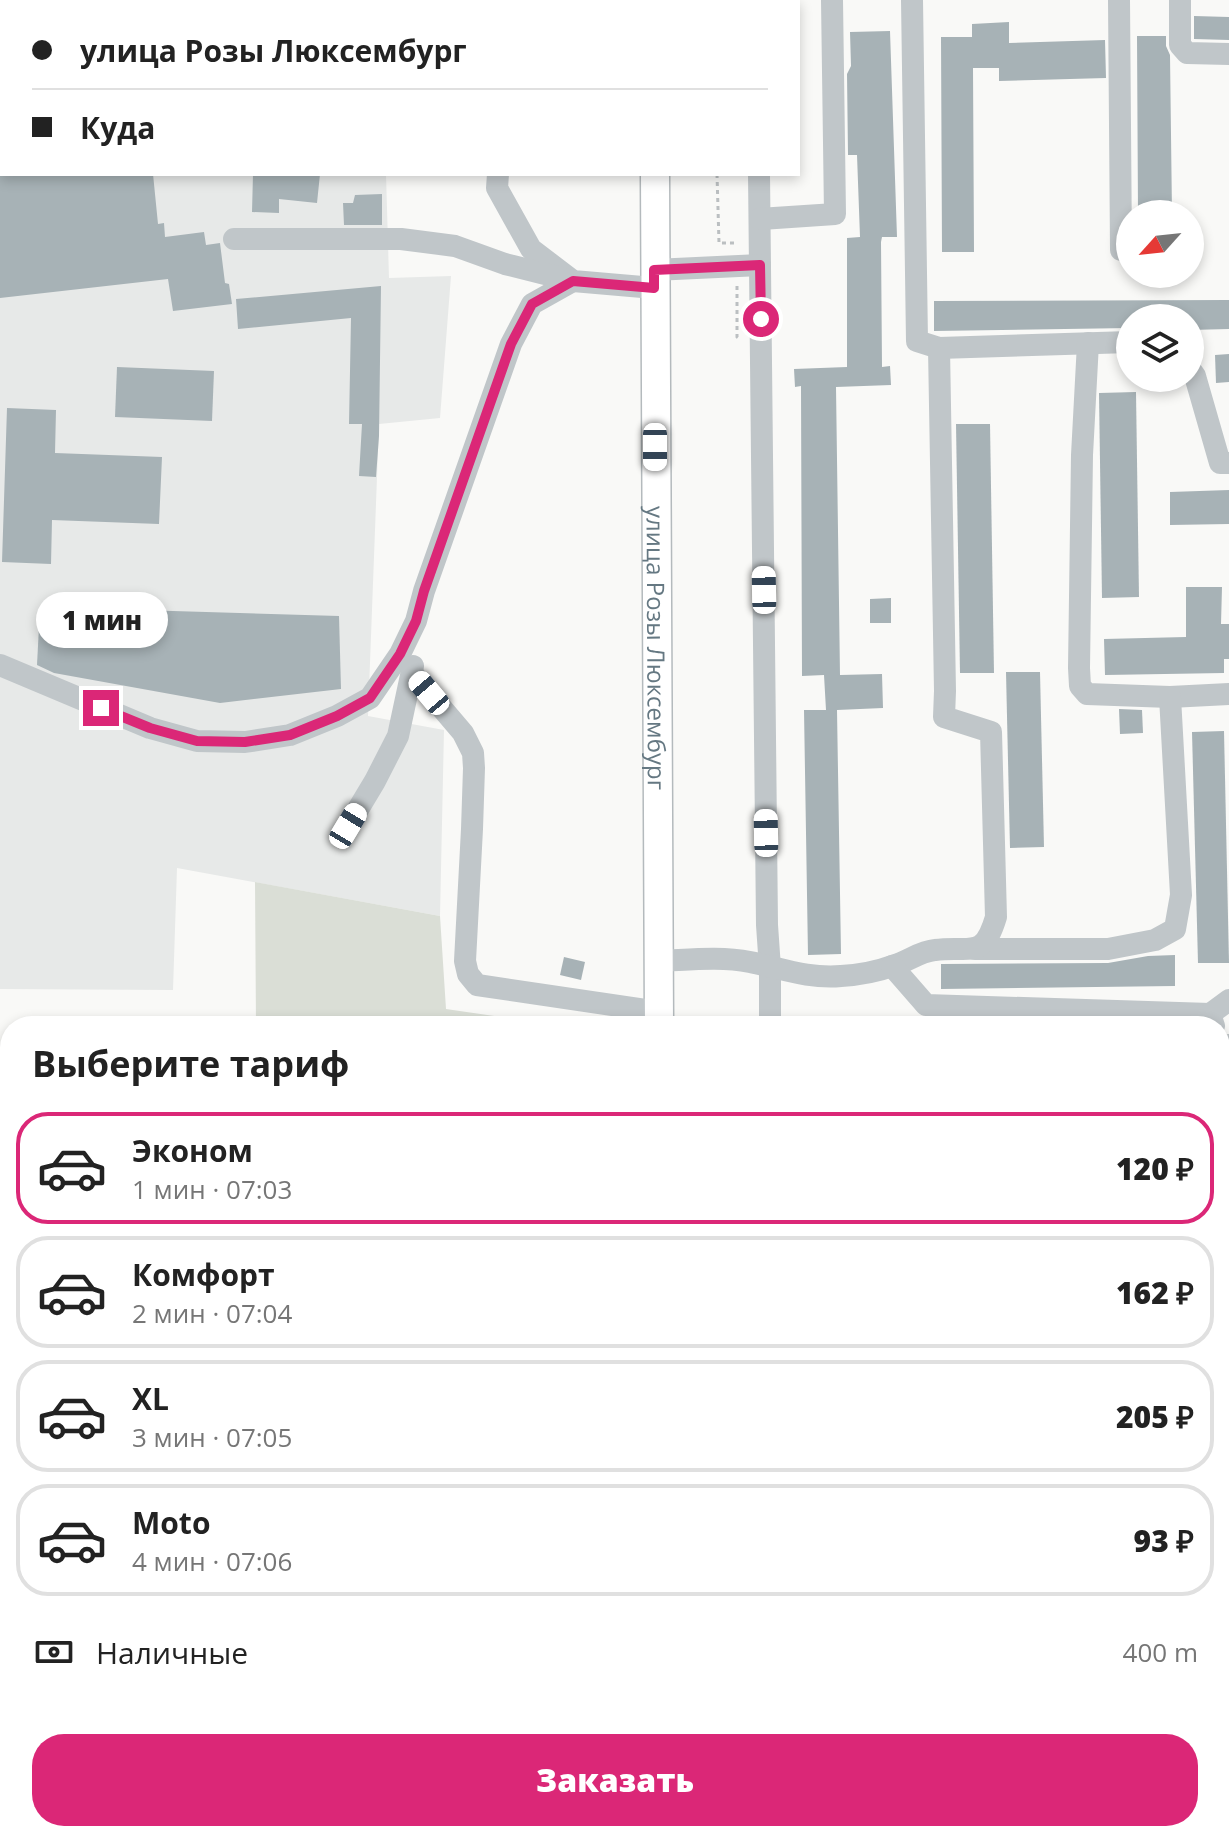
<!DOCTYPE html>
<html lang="ru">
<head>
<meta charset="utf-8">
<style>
	:root { --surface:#fff; --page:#f2f2f2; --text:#222; --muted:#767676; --line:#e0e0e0; --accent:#db2777 }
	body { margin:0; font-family:"Open Sans",sans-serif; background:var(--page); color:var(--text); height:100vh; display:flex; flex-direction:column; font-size:30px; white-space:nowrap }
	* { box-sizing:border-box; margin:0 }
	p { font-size:26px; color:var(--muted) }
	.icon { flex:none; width:44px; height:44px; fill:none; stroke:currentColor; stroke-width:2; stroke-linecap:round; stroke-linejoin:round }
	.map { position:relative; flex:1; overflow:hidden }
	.details { position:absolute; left:0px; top:1016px; width:1230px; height:826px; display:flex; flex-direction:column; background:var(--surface); border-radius:32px 32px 0 0; box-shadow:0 4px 12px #0003 }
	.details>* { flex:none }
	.top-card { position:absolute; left:0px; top:0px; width:800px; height:176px; box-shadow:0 4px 12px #0003; display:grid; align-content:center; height:176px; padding:0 32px; background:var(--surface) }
	.needle { width:52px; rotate:243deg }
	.controls { position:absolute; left:1116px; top:200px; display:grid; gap:16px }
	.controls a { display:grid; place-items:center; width:88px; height:88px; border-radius:50%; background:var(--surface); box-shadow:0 4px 12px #0003; font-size:40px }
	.end { position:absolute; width:36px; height:36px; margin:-18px; border:10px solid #db2777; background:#fff; box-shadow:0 0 0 4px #fff }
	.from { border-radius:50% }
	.bubble { position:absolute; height:56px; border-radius:28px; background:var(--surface); box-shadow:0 4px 12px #0003; font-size:26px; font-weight:800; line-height:56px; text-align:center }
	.car { position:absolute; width:24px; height:48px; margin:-24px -12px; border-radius:10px; box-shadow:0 0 6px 2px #0007; background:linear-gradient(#fff 24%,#345 0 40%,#fff 0 76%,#345 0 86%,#fff 0) }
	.top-card b { display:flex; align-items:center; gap:28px; height:76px; font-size:30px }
	.top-card b+b { border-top:2px solid var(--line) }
	.top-card i { width:20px; height:20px; background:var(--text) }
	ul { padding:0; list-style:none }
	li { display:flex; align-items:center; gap:24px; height:112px; margin:0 16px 12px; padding:0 16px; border:4px solid var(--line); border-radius:32px }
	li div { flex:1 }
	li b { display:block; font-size:30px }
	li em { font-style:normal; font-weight:800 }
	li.on { border-color:var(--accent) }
	li>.icon { width:72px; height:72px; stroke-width:1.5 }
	h2 { padding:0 32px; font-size:36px; line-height:96px }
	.pay { display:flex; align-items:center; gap:20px; height:88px; padding:0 32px; font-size:30px }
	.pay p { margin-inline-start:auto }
	.button { display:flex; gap:16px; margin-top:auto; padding:16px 32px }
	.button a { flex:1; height:92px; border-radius:32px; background:var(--accent); color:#fff; font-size:32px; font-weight:800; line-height:92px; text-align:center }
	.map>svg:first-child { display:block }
</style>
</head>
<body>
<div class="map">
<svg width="1229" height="1841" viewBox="0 0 1229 1841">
	<rect width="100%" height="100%" fill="#f9f9f7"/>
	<g fill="#e7e9e8">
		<polygon points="0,0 445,0 443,2 2,2 2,174 386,174 389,278 451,276 440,418 379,424 368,716 444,730 440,916 177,868 173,990 0,989"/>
		<polygon points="10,1068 10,1832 643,1832 643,1841 0,1841 0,1069"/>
	</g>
	<polygon fill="#daded6" points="255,882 440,916 446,1009 563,1026 256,1026"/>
	<g fill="#a7b2b6">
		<polygon points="1194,16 1229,17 1229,40 1194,39"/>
		<polygon points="1009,22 1009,43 1105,40 1106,78 999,81 999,68 973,68 974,252 942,252 941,37 972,37 972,24"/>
		<polygon points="890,31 897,237 882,237 881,242 882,367 890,366 891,385 836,387 840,675 882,674 883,708 837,710 841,954 808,955 804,710 826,710 824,675 802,676 801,386 795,387 794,369 847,367 847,238 860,237 857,155 848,155 847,74 851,66 850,32"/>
		<polygon points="1137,36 1166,36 1166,46 1170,55 1172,214 1138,214"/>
		<polygon points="0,174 153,174 158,224 164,223 165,237 204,232 206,245 220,243 225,283 229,284 232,304 173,311 168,279 0,298"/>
		<polygon points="253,174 320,174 317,203 279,199 279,213 252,212"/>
		<polygon points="382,194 382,225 344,225 343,203 353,203 355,195"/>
		<polygon points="381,286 379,436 376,477 359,476 362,424 349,424 351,318 238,329 236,299"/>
		<polygon points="1229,300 1229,329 1190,330 1190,318 1130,318 1130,328 934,331 934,301"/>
		<polygon points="1229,354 1229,382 1216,383 1215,355"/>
		<polygon points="117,367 214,371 212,421 115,417"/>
		<polygon points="1136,392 1139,597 1102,598 1099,393"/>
		<polygon points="7,408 56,410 55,453 162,457 159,524 52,520 51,564 2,562"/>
		<polygon points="956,424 990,424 994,673 960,673"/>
		<polygon points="1229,490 1229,524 1170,525 1170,492"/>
		<polygon points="1186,587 1222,587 1221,624 1229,624 1229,659 1224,659 1224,673 1105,675 1104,639 1186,637"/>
		<polygon points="891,598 891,623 870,623 870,599"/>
		<polygon points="40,607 339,616 341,689 220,703 54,673 37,665"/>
		<polygon points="1006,672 1040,672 1044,847 1010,848"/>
		<polygon points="1119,709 1142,710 1143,733 1120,734"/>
		<polygon points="1224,731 1229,963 1198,963 1192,732"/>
		<polygon points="1175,955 1175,986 941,989 941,964 1108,963 1148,956"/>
		<polygon points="564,957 585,962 581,980 560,975"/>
	</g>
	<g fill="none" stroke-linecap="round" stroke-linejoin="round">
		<defs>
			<g id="major">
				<polyline points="655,2 655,0"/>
				<path id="s1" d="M655 174 659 1026"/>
				<polyline points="673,1832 673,1841"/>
			</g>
		</defs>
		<use href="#major" stroke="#b4babd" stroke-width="31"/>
		<g stroke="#bbbfc1" stroke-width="3" stroke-dasharray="4 4" stroke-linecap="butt">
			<polyline points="717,174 719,243 737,243"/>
			<polyline points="737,286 737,337 741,340"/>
			<polyline points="838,1832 839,1841"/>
			<polyline points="962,1832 962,1841"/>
		</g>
		<g stroke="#c0c6c9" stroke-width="22">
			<polyline points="756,0 756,2"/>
			<polyline points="912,0 917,341 939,348 1130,342"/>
			<polyline points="1119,0 1121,250"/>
			<polyline points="1180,0 1180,45 1187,53 1229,54"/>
			<polyline points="500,2 500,0"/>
			<polyline points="0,143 2,143"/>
			<polyline points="498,174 497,188 531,249 573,281 654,288"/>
			<polyline points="759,174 767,925 770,968 770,1026"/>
			<polyline points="760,219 835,214 832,0"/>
			<polyline points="654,270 760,265"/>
			<polyline points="1088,343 1082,455 1079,668 1080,686 1087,694 1170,697 1229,694"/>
			<polyline points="1190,369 1195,376 1220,463 1229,463"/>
			<polyline points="0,665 150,728 197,741 245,742 290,735 337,716 370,698 400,654 416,621 424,591 511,344 532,304 573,281 505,264 455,246 401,239 234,239"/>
			<polyline points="412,673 463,733 473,753 474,768 472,829 465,961 468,974 477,985 659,1012"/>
			<polyline points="348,826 375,781 398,736 413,666"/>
			<polyline points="975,949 1108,949 1155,940 1175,929 1181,895 1170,697"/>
			<path d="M658 961C688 960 720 956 750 962 780 968 809 979 841 976 858 975 879 971 895 965 908 961 921 951 935 950 971 945 983 961 996 917L991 732 944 717 945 691 939 348"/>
			<polyline points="892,966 926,1005 1210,1014 1214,1026"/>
			<polyline points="1210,1014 1229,1000"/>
			<polyline points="1220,1050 1229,1045"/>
			<polyline points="1220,1369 1229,1369"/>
			<polyline points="1220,1458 1229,1459"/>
			<polyline points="777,1832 777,1841"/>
			<polyline points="1205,1832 1205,1841"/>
		</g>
		<use href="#major" stroke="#fff" stroke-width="28"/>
	</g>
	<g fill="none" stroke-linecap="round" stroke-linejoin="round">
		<polyline stroke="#db2777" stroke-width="10" points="101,708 150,728 197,741 245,742 290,735 337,716 370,698 400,654 416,621 424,591 511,344 532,304 573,281 654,288 654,270 760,265 761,319"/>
	</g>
	<g text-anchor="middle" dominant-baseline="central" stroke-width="8" stroke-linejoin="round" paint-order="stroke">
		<g font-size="24" fill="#657882" stroke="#fff">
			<text stroke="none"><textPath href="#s1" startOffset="474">улица Розы Люксембург</textPath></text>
		</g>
	</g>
</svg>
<div class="controls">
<a><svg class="needle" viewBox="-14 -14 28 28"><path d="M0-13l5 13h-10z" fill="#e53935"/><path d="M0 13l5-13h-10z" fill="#767676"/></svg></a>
<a><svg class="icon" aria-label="layers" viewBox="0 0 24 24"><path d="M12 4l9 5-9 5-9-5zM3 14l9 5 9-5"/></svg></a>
</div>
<i class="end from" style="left:761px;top:319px"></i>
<i class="end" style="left:101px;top:708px"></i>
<div class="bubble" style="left:36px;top:592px;width:132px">1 мин</div>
<i class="car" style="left:655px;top:447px;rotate:180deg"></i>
<i class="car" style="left:764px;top:590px;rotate:359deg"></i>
<i class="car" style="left:429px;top:693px;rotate:320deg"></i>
<i class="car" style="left:348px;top:826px;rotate:31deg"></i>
<i class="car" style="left:766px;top:833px;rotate:359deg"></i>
<div class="top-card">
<b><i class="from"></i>улица Розы Люксембург</b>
<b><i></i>Куда</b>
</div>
<section class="details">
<h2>Выберите тариф</h2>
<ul>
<li class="on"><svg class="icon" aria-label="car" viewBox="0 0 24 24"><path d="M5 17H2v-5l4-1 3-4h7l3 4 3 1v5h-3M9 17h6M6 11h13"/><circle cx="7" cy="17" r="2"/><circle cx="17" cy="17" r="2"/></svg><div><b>Эконом</b><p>1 мин · 07:03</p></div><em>120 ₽</em></li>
<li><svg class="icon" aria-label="car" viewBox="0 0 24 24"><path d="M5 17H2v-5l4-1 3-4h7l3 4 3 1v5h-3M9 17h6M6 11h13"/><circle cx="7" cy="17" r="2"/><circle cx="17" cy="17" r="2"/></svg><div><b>Комфорт</b><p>2 мин · 07:04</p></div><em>162 ₽</em></li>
<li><svg class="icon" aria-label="car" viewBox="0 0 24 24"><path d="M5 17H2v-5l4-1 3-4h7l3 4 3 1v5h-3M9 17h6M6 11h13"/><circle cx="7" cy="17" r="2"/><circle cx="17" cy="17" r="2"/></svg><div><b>XL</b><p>3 мин · 07:05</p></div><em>205 ₽</em></li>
<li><svg class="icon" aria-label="car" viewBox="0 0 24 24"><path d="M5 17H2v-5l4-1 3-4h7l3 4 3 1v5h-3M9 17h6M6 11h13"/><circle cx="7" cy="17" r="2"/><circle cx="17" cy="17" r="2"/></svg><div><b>Moto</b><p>4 мин · 07:06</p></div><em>93 ₽</em></li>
</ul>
<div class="pay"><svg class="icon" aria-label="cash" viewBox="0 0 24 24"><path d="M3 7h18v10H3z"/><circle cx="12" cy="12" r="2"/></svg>Наличные<p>400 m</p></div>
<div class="button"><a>Заказать</a></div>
</section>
</div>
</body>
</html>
